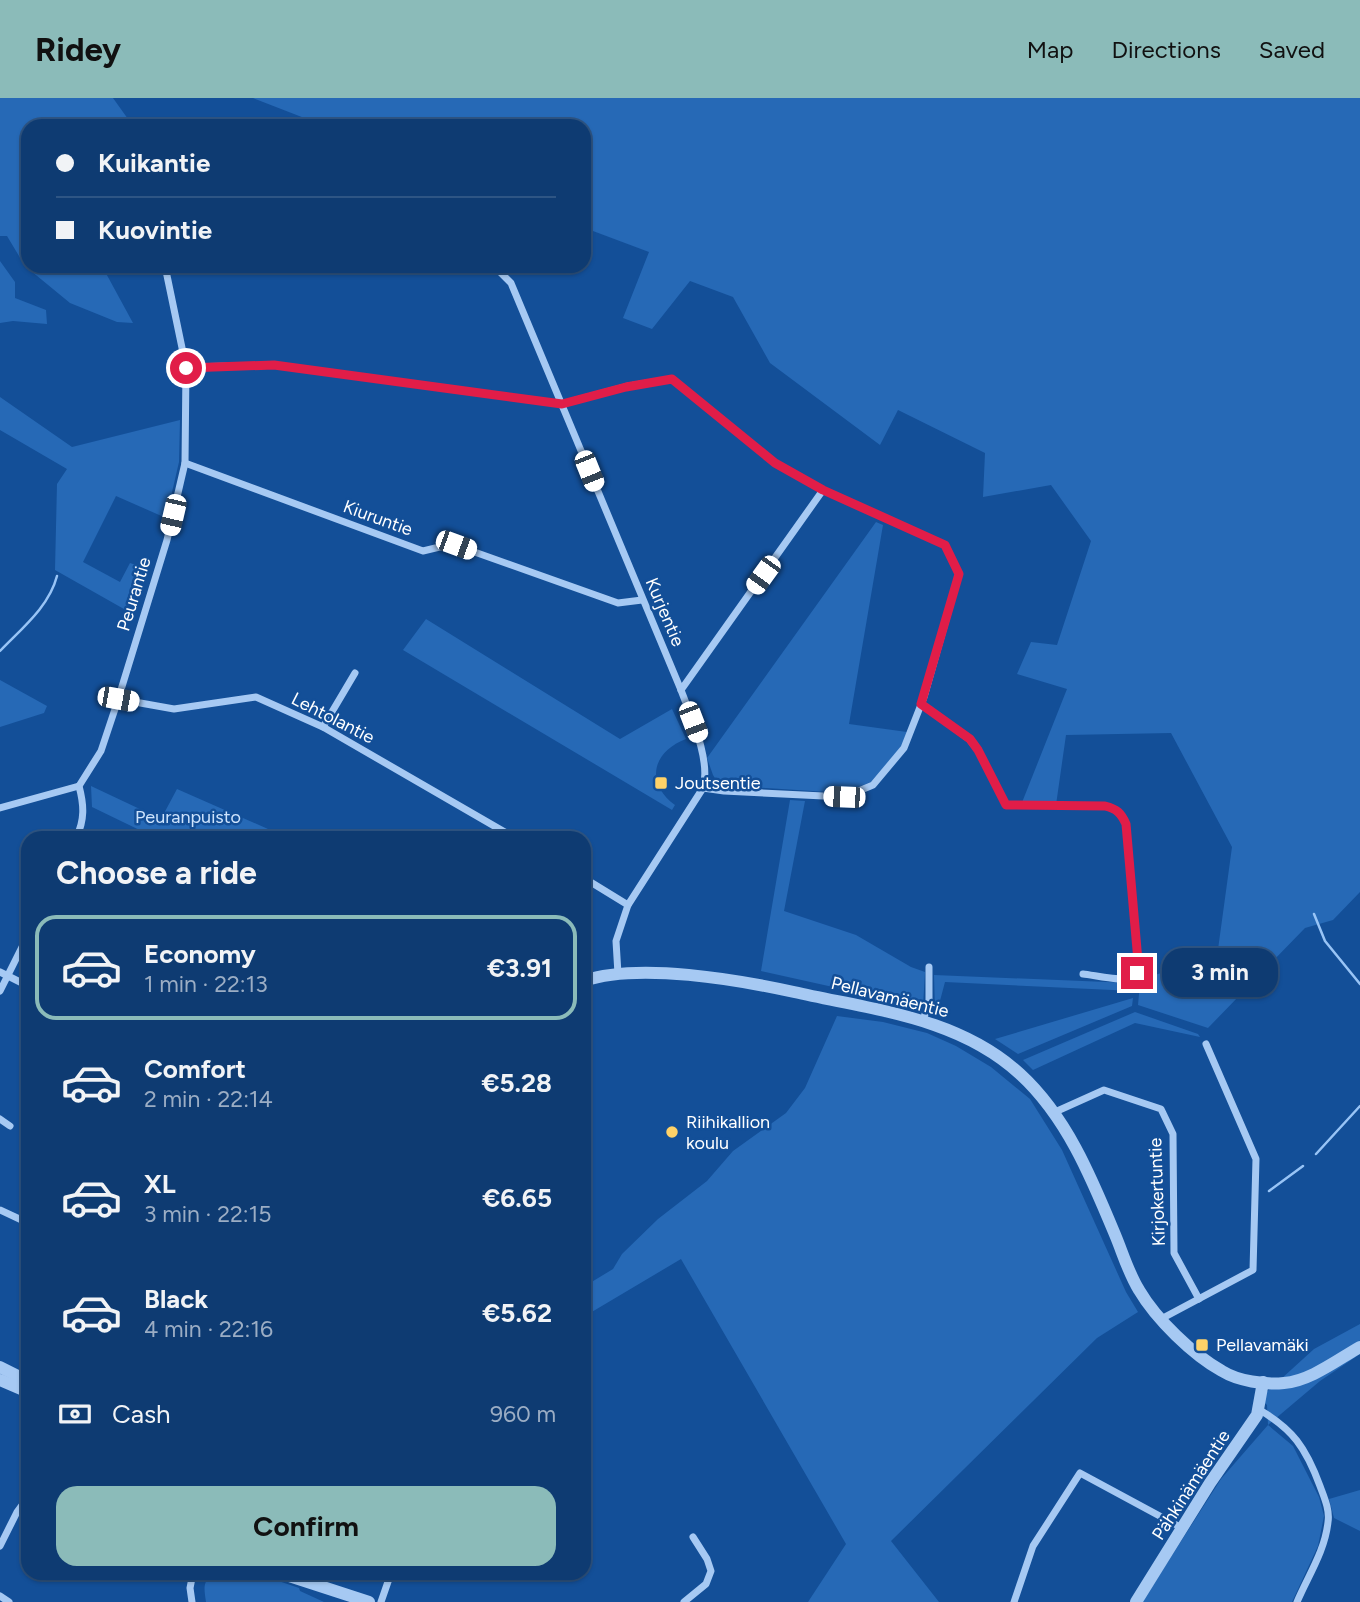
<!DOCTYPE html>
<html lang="en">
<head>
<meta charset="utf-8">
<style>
	:root { --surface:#0e3b72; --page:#1c467a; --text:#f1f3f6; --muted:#9badc4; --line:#2e5584; --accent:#8bbbb9 }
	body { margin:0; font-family:Figtree,sans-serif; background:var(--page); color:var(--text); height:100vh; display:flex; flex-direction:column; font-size:26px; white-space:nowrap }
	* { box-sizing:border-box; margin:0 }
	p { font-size:23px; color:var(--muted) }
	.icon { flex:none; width:38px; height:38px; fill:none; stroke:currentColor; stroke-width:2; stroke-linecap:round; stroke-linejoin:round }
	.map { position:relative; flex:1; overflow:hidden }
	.panel { position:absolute; left:21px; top:733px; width:570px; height:749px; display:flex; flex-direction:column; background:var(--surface); border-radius:21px; box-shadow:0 2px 5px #0004,0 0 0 2px var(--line) }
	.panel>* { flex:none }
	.hud { position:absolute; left:21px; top:21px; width:570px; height:154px; border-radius:21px; box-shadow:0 2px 5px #0004,0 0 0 2px var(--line); display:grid; align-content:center; height:154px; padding:0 35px; background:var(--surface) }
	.end { position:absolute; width:32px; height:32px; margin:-16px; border:9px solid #e11d48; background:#fff; box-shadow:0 0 0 4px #fff }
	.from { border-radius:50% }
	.bubble { position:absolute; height:49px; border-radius:21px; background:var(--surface); box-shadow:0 2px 5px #0004,0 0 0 2px var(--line); font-size:23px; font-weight:700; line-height:49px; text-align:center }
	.car { position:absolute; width:21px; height:42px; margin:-21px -10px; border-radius:9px; box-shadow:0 0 5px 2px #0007; background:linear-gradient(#fff 24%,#345 0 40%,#fff 0 76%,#345 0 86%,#fff 0) }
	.hud b { display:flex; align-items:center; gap:24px; height:66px; font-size:26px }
	.hud b+b { border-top:2px solid var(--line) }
	.hud i { width:18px; height:18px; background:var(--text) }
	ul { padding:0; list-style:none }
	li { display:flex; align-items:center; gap:21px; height:105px; margin:0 14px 10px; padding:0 21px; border:4px solid transparent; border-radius:21px }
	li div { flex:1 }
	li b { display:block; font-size:26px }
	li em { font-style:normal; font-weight:700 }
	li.on { border-color:var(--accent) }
	li>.icon { width:63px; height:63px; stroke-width:1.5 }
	h2 { padding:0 35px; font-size:32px; line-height:84px }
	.pay { display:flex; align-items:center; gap:18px; height:77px; padding:0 35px; font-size:26px }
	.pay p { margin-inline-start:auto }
	.button { display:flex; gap:14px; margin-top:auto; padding:14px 35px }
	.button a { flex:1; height:80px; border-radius:21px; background:var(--accent); color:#111; font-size:28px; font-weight:700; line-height:80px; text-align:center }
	header { display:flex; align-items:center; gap:42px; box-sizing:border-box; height:98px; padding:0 35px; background:var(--accent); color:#111 }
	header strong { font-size:33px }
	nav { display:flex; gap:38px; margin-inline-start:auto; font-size:24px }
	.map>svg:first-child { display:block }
</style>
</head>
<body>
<header>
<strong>Ridey</strong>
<nav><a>Map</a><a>Directions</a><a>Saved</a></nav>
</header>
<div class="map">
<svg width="1360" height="1504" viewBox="0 0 1360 1504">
	<rect width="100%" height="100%" fill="#134f98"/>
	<g fill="#2669b6">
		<polygon points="0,0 113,0 133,28 28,28 28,168 102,168 133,225 117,224 70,205 25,168 7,138 0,138"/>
		<polygon points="253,0 1360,0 1360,794 1333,822 1305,830 1208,930 1138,907 1140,885 1135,886 1134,893 945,884 937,914 935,913 934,877 1131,885 1161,875 1216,866 1232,749 1171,635 1066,637 1056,707 1021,707 1067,591 1017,576 1031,544 1057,547 1091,443 1051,387 983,399 985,355 898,312 880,347 770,265 733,199 690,183 652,231 623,220 649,154 585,130 584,28 325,28"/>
		<polygon points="0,163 15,184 15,200 46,212 47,226 13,223 0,225"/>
		<polygon points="0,299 72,349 180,322 179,364 166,420 116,398 83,464 120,484 130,465 148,471 131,515 55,472 57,386 67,371 0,332"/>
		<polygon points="876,424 883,427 849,626 907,634 902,648 871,684 843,695 719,687 713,677 707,660"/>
		<path d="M426 521 620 641 672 611 686 641C652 654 645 685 675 707L672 712 403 552Z"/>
		<polygon points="0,582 47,608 44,615 0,629"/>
		<polygon points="91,688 161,721 177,691 268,731 269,740 156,740 92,709"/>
		<polygon points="790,702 805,703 784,813 856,837 911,869 925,874 923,909 761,873"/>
		<polygon points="1133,900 1132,908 1018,956 995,941"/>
		<polygon points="1135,914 1198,936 1200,939 1135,925 1033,972 1023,962"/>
		<polygon points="837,918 883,924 927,935 956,948 991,969 1030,1001 1062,1052 1126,1194 1138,1214 1097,1240 891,1443 939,1504 808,1504 846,1446 681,1161 585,1218 585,1188 613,1171 622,1156 658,1121 707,1083 733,1053 786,1015 805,990"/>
		<polygon points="1360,1226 1360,1256 1320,1283 1268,1327 1293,1348 1319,1399 1324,1418 1318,1448 1292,1504 1142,1504 1221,1381 1268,1327 1267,1307 1260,1300 1314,1251"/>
		<polygon points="1360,1392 1360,1433 1334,1420 1329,1401"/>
		<path d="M215 1475 261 1477 299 1490 300 1493 324 1504H206C204 1490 202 1483 215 1475Z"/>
	</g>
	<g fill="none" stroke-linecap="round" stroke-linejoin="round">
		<g stroke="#98c4f6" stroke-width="2.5">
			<path d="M0 553C21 531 49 509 57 478"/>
			<polyline points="1314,816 1325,843 1360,886"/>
			<polyline points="1316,1056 1360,1008"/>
			<polyline points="1269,1093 1303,1068"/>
		</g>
		<g stroke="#a6c9f3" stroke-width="7">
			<path d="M491 168 496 170 511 185 681 592C691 619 711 662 703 690L628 807 616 843 618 876"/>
			<polyline points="186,269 274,267 562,306 629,288 672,281 775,365 823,392 945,447 959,476 924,599 904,650 873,687 844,699 724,693 703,690"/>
			<polyline points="185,365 423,453 452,446 618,505 642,502"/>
			<polyline points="681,592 823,392"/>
			<polyline points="118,601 174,611 256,599 323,629 515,740"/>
			<path d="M921 606 969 641 978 652 1006 707 1105 708C1117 711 1121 715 1126 726L1138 863C1138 868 1139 875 1134 879 1127 885 1094 877 1083 876"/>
			<polyline points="323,629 355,575"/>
			<polyline points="0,710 79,688"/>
			<path d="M76 740C85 722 84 707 79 688L101 653 116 608 167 442 185 365 186 269 165 168"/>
			<polyline points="584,780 628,807"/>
			<polyline points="0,874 28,888"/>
			<polyline points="0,893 28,837"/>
			<polyline points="923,922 929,905 929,869"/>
			<polyline points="1055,1014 1104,992 1161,1011 1173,1036 1174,1155 1199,1201"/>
			<polyline points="0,1021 10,1028"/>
			<polyline points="0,1112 28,1125"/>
			<polyline points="1161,1221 1253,1172 1256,1061 1206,946"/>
			<path d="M1258 1311C1293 1331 1306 1350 1320 1388 1324 1399 1330 1412 1328 1424 1325 1453 1308 1478 1297 1504"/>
			<polyline points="0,1448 17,1414 28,1399"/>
			<polyline points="0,1498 9,1504"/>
			<polyline points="192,1504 190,1490 193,1475"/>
			<polyline points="381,1504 391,1475"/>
			<polyline points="684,1504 706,1486 711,1473 707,1461 693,1439"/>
			<polyline points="1014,1504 1033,1448 1080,1375 1182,1430"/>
		</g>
		<g stroke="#a6c9f3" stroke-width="12">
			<path d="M584 883C638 864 739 882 794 894 873 912 958 919 1020 976 1067 1019 1092 1081 1116 1139 1123 1156 1129 1176 1139 1192 1156 1221 1193 1257 1222 1273 1238 1283 1265 1287 1284 1285 1310 1283 1337 1262 1360 1249"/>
			<polyline points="0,1269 28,1283"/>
			<polyline points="0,1282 28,1294"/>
			<polyline points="280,1475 369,1504"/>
			<polyline points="1136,1504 1210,1385 1257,1317 1263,1284"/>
		</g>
	</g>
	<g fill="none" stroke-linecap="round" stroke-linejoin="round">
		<path stroke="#e11d48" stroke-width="9" d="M186 270 274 267 562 306 626 289 672 281 775 365 823 392 945 447 959 476 921 606 970 641 978 652 1006 707 1105 708C1117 711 1121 715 1126 726L1138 863 1137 875"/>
	</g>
	<g fill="#ffd268" stroke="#134f98" stroke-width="2.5">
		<rect x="654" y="678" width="14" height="14" rx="3.5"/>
		<circle cx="672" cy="1034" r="7"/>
		<rect x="1195" y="1240" width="14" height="14" rx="3.5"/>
	</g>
	<g text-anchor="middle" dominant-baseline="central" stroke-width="5" stroke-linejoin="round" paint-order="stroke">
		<g font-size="18" fill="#fff" stroke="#134f98">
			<text transform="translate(378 420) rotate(20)">Kiuruntie</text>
			<text transform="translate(134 496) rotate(-73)">Peurantie</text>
			<text transform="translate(665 514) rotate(67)">Kurjentie</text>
			<text transform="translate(333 620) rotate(27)">Lehtolantie</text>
			<text transform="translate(890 899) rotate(14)">Pellavamäentie</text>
			<text transform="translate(1157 1094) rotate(-92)">Kirjokertuntie</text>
			<text transform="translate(1191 1387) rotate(-57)">Pähkinämäentie</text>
		</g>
		<g font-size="18" fill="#fff" stroke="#134f98" text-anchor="start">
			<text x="675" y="685">Joutsentie</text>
			<text x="686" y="1024">Riihikallion<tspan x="686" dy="21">koulu</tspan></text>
			<text x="1216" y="1247">Pellavamäki</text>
		</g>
		<g font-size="18" fill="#cee4fd" stroke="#134f98">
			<text x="188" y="719">Peuranpuisto</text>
		</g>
	</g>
</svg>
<i class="end from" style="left:186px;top:270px"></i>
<i class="end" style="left:1137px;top:875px"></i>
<div class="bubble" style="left:1162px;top:850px;width:116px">3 min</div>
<i class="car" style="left:589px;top:373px;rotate:158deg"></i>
<i class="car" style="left:173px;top:417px;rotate:193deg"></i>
<i class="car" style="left:456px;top:447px;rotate:110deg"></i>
<i class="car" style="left:763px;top:477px;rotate:216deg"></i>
<i class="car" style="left:118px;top:601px;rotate:100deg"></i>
<i class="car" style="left:693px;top:624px;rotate:159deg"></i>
<i class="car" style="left:844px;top:699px;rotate:272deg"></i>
<div class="hud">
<b><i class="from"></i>Kuikantie</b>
<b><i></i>Kuovintie</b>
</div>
<section class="panel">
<h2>Choose a ride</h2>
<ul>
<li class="on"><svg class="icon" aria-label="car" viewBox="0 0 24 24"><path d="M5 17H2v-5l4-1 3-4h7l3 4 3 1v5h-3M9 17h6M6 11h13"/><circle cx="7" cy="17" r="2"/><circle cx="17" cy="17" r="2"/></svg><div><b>Economy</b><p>1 min · 22:13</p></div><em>€3.91</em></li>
<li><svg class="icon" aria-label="car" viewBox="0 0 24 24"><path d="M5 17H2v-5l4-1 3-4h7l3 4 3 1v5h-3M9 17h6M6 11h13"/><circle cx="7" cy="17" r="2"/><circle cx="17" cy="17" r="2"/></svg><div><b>Comfort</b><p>2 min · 22:14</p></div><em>€5.28</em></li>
<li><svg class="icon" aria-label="car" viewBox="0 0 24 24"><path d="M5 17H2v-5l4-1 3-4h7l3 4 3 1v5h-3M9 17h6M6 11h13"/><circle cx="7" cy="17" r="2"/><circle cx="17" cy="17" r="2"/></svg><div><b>XL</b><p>3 min · 22:15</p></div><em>€6.65</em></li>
<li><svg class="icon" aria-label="car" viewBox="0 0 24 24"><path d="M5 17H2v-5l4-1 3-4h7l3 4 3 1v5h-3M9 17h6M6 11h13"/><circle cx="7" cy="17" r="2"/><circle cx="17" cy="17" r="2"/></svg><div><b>Black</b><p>4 min · 22:16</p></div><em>€5.62</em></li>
</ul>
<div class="pay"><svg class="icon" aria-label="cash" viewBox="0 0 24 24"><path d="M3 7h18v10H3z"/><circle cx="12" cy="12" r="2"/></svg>Cash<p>960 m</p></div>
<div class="button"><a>Confirm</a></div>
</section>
</div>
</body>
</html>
